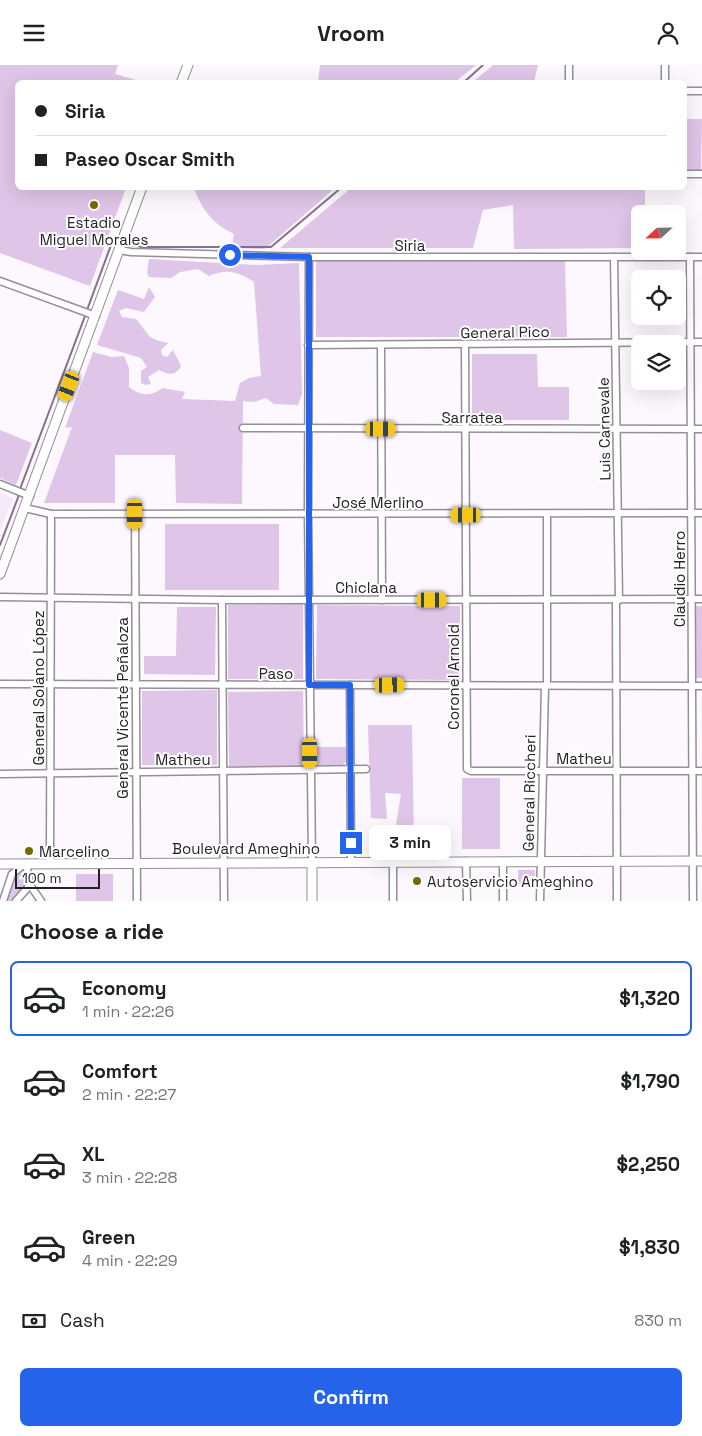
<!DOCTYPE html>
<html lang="en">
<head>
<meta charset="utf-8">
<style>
	:root { --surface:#fff; --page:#f2f2f2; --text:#202124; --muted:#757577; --line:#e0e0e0; --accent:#2563eb }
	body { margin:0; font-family:"Space Grotesk",sans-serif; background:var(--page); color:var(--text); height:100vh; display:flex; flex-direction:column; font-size:19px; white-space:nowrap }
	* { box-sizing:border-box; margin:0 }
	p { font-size:16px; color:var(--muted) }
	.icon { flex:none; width:28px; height:28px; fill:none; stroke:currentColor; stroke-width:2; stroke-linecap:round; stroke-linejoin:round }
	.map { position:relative; height:836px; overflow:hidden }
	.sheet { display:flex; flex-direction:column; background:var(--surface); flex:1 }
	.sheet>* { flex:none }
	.hud { position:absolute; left:15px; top:15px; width:672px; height:110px; border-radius:8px; box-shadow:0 5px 20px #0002; display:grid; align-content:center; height:110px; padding:0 20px; background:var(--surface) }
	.needle { width:32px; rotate:248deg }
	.fabs { position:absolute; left:631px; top:140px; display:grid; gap:10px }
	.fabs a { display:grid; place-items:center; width:55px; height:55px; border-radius:8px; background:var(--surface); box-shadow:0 5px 20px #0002; font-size:25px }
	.scale { position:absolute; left:15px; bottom:12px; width:85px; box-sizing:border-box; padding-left:5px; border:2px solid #252225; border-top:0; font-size:14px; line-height:18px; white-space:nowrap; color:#252225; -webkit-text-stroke:4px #fff; paint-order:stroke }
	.end { position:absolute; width:22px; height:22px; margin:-11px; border:6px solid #2563eb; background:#fff; box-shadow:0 0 0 2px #fff }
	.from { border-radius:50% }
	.bubble { position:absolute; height:35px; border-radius:8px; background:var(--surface); box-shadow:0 5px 20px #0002; font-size:16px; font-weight:700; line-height:35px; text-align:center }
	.car { position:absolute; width:15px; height:30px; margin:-15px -8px; border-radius:6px; box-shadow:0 0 4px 1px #0007; background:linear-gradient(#f5c518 24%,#345 0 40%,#f5c518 0 76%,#345 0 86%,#f5c518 0) }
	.hud b { display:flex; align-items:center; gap:18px; height:48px; font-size:19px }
	.hud b+b { border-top:1px solid var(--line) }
	.hud i { width:12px; height:12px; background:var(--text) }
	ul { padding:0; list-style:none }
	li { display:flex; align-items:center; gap:15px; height:75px; margin:0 10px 8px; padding:0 10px; border:2px solid transparent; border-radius:8px }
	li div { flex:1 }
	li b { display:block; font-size:19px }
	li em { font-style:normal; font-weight:700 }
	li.on { border-color:var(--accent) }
	li>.icon { width:45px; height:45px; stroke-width:1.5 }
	h2 { padding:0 20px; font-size:22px; line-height:60px }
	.pay { display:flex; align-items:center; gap:12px; height:55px; padding:0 20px; font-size:19px }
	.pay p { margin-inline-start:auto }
	.action { display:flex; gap:10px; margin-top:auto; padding:10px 20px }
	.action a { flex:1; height:58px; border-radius:8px; background:var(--accent); color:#fff; font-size:20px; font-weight:700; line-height:58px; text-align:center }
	header { display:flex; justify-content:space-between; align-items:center; height:65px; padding:0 20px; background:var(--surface); font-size:22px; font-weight:700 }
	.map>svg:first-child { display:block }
</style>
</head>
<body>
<header><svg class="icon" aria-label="menu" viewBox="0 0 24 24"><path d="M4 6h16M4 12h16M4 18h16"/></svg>Vroom<svg class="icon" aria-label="person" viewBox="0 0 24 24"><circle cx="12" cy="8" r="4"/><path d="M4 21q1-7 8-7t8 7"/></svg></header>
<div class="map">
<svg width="702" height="836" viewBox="0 0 702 836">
	<rect width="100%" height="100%" fill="#fcf8fe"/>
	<polygon fill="#f5e9f9" points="0,428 13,433 0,466"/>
	<g fill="#dfc5e8">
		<polygon points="0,0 118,0 115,9 136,15 135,18 18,18 18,122 126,123 90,221 0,188"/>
		<polygon points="320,0 476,0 455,17 318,17"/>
		<polygon points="493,0 538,0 534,17 473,17"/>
		<polygon points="685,54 702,54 701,107 685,107"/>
		<path d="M194 123V122L335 123 265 184 231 183 234 169C213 159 202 145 194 123Z"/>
		<polygon points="351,123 645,123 645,149 640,149 640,183 514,184 513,140 483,145 473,183 280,183"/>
		<path d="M149 194 257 200 299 198 302 329 298 340 274 339 266 333 254 337 243 336 242 439 176 438 175 390H115V438H44L72 362 65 363 93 287 112 292 124 291 129 303V322C141 331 150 332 163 323L185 327 182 334 235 336 240 318 249 313 261 311 254 217C239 207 227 203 209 211L198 204 180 207 171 213 149 212 147 208Z"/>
		<polygon points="316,196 565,196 567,272 316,272"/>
		<path d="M149 222 155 232 144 247 126 243 119 246 122 252 136 254C151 271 145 273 168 278L161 285 162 290 167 292 173 285 181 301C176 311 168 310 159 305L148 312 151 319 146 320 141 318V306L147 302 141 293 97 280 118 225 144 234Z"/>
		<polygon points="472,289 537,289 538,322 569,322 569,355 472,355"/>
		<polygon points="0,365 32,378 16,420 0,413"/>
		<rect x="165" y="459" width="114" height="66"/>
		<polygon points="303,539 303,614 228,614 228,540"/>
		<polygon points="317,540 460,541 459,615 316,614"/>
		<rect x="696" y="541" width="6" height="72"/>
		<polygon points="177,542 216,542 215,610 144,609 144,591 176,591"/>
		<polygon points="217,625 217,700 142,700 142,626"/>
		<polygon points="303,626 304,701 229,701 228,627"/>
		<polygon points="368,660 412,660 414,777 404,777 395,766 401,729 385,728 387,754 371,753"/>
		<polygon points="314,682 346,682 346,696 343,700 317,700 315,697"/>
		<rect x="462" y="713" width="38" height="71"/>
		<polygon points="518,805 535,805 535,811 523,811 522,819 518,819"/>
		<polygon points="20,808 26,811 25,821 13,836 7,836 16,810"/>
		<rect x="76" y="809" width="37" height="27"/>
	</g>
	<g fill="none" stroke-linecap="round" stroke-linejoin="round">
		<g stroke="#85708c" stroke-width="2">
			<polyline points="463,18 483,0"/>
			<polyline points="117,164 119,159"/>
			<polyline points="126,179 142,182 271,182 342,122"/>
			<polyline points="87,245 114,172"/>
			<polyline points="20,424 85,251"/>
			<polyline points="0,480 19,430"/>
		</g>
		<defs>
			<g id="street">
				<polyline points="569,0 569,18"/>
				<polyline points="665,18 665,0"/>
				<polyline points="685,26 702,26"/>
				<polyline points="685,109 702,109"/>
				<polyline points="119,185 131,187 309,192 702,192"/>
				<polyline points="309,192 308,448 312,796"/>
				<polyline points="614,192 619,535"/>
				<polyline points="690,192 693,836"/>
				<polyline points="0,216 96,251"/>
				<polyline points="308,280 702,277"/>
				<polyline points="381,280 382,535"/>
				<polyline points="465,280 467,704 471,706 702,706"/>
				<polyline points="243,363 702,364"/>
				<polyline points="0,419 30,431"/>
				<polyline points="25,443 51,449 702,448"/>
				<polyline points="135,449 137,836"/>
				<polyline points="547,450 547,621"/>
				<polyline points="0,532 222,535 702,534"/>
				<polyline points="222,535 224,836"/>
				<polyline points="616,535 617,836"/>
				<polyline points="0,619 702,621"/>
				<polyline points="350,620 351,796"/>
				<polyline points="0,709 366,704"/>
				<polyline points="393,796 393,836"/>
				<polyline points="466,796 467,836"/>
				<polyline points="50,798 51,449"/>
				<polyline points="3,836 12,809 26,798 30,820 41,836"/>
				<polyline points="16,836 30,820"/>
				<polyline points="503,836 503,796"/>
				<polyline points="540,836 545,621"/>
			</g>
			<g id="secondary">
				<polyline points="181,18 188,0"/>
				<polyline points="0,509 142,122"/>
				<polyline points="312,796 312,836"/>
				<polyline points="0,799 702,796"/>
			</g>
		</defs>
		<use href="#street" stroke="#958e97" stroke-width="9"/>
		<use href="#secondary" stroke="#958e97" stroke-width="11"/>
		<use href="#street" stroke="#fff" stroke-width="6"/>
		<use href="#secondary" stroke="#fff" stroke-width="9"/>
	</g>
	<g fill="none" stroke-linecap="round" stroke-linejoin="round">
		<polyline stroke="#2563eb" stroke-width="6" points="230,190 309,192 309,620 350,620 351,778"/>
	</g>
	<g fill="#756b05" stroke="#fff" stroke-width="2">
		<circle cx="94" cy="140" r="5"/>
		<circle cx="29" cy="786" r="5"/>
		<circle cx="417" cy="816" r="5"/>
	</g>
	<g text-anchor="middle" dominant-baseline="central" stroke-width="4" stroke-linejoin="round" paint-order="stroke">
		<g font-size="15" fill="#252225" stroke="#fff" text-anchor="start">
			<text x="94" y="157" text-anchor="middle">Estadio<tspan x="94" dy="17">Miguel Morales</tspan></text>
			<text x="39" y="786">Marcelino</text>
			<text x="427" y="816">Autoservicio Ameghino</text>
		</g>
		<g font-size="15" fill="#252225" stroke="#fff">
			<text x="410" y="180">Siria</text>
			<text transform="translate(505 267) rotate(-1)">General Pico</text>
			<text x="472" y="352">Sarratea</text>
			<text transform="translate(604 364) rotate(-91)">Luis Carnevale</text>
			<text x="378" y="437">José Merlino</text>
			<text transform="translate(679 514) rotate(-90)">Claudio Herro</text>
			<text x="366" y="522">Chiclana</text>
			<text x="276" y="608">Paso</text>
			<text transform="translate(453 612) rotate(-90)">Coronel Arnold</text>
			<text transform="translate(38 623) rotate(-90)">General Solano López</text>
			<text transform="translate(122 643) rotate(-90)">General Vicente Peñaloza</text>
			<text x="584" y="693">Matheu</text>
			<text x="183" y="694">Matheu</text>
			<text transform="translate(529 728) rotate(-89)">General Riccheri</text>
			<text x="246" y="783">Boulevard Ameghino</text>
		</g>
	</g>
</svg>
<div class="fabs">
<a><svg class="needle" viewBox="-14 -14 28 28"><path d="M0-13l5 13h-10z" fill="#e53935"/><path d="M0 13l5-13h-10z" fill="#757577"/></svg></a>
<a><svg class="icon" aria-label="locate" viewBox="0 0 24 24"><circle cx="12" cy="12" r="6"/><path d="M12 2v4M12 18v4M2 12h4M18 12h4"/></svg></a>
<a><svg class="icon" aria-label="layers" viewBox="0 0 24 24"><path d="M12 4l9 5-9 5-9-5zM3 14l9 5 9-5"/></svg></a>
</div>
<div class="scale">100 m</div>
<i class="end from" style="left:230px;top:190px"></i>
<i class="end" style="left:351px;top:778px"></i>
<div class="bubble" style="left:369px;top:760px;width:82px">3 min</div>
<i class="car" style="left:69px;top:321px;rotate:201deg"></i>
<i class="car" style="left:381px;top:364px;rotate:90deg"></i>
<i class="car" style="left:135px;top:449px;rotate:180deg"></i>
<i class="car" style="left:466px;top:450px;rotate:270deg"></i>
<i class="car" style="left:432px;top:535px;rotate:90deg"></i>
<i class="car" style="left:390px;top:620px;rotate:89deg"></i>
<i class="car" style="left:310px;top:688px;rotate:180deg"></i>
<div class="hud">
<b><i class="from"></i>Siria</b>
<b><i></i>Paseo Oscar Smith</b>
</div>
</div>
<section class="sheet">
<h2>Choose a ride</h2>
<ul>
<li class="on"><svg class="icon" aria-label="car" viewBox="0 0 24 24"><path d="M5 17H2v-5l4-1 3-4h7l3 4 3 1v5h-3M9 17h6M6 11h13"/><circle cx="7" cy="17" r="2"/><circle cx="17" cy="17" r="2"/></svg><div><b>Economy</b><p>1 min · 22:26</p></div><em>$1,320</em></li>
<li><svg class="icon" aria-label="car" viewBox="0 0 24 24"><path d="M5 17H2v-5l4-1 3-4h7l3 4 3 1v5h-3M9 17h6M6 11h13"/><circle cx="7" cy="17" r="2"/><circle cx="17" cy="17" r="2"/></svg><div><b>Comfort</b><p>2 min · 22:27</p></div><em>$1,790</em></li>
<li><svg class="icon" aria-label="car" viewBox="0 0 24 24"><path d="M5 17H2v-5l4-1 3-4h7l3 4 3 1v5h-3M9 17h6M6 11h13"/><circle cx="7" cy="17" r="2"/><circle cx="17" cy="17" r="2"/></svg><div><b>XL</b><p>3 min · 22:28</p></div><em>$2,250</em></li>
<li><svg class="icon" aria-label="car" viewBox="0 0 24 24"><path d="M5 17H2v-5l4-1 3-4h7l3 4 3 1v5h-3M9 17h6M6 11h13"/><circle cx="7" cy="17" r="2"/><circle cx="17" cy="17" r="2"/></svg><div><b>Green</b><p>4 min · 22:29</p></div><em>$1,830</em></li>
</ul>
<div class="pay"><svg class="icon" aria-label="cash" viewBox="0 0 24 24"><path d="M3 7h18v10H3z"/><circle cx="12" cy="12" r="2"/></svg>Cash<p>830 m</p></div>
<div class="action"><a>Confirm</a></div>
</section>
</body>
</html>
